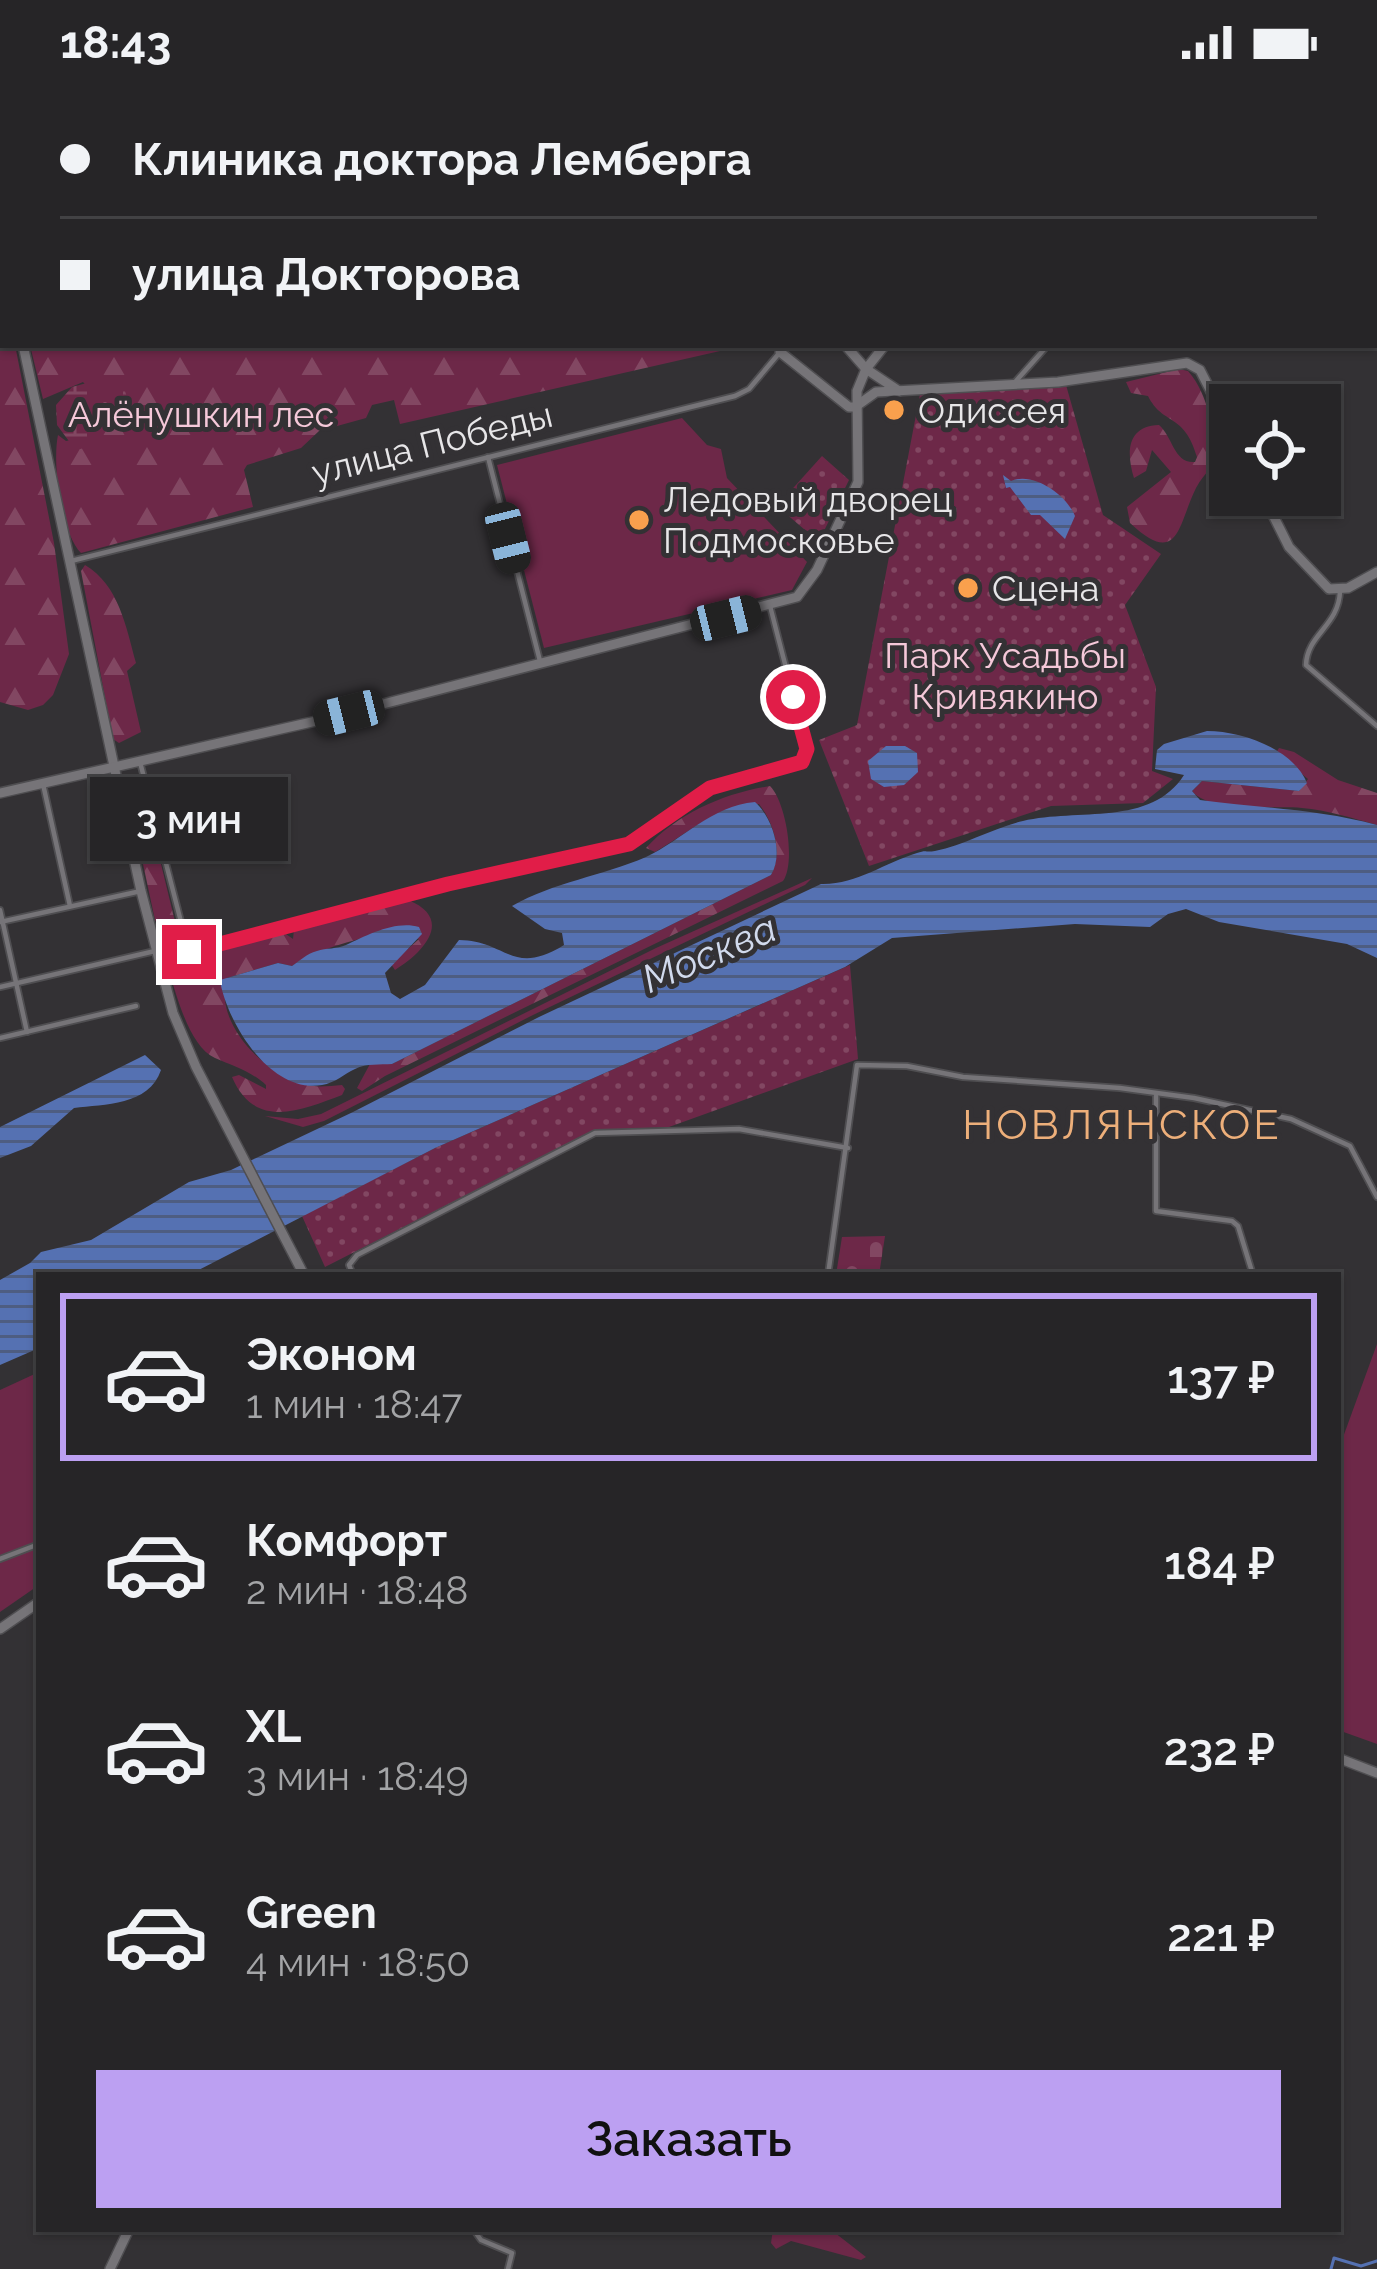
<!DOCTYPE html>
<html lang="ru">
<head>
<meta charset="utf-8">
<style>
	:root { --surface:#262527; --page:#323133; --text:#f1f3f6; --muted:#a4a5a7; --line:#424244; --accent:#bca0f2 }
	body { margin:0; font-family:Raleway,sans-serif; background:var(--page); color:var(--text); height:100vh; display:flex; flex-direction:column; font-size:45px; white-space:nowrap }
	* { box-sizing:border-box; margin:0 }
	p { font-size:39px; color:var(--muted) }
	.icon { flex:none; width:66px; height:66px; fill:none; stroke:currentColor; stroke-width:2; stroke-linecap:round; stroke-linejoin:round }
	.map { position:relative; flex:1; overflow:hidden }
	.drawer { position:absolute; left:36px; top:1188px; width:1305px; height:960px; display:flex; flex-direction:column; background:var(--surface); border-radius:0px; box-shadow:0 3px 9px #0004,0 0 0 3px var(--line) }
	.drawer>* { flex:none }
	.banner { position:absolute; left:0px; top:0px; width:1377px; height:264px; box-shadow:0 3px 9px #0004,0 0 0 3px var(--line); display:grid; align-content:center; height:264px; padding:0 60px; background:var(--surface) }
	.fabs { position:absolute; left:1209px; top:300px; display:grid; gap:24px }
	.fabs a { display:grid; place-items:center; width:132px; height:132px; border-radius:0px; background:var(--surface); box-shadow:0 3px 9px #0004,0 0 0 3px var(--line); font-size:60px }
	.end { position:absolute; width:54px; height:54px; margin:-27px; border:15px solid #e11d48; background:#fff; box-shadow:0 0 0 6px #fff }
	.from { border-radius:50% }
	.bubble { position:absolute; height:84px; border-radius:0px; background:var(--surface); box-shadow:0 3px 9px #0004,0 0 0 3px var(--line); font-size:39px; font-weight:600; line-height:84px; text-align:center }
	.car { position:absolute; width:36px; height:72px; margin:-36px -18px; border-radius:15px; box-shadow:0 0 9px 3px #0007; background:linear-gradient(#222 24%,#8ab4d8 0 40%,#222 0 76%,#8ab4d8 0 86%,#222 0) }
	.banner b { display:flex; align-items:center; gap:42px; height:114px; font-size:45px }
	.banner b+b { border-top:3px solid var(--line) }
	.banner i { width:30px; height:30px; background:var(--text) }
	ul { padding:21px 0 0; list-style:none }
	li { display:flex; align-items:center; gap:36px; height:168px; margin:0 24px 18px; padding:0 36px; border:6px solid transparent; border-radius:0px }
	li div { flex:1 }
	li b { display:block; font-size:45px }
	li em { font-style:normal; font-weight:600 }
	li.on { border-color:var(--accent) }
	li>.icon { width:108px; height:108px; stroke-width:1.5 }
	.primary-button { display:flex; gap:24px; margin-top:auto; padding:24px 60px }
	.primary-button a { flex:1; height:138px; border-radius:0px; background:var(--accent); color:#111; font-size:48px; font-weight:600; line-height:138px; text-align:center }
	.status { display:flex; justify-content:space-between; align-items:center; height:84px; padding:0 60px; background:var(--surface); direction:ltr }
	.status svg { height:33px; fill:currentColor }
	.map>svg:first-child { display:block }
</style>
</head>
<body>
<div class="status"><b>18:43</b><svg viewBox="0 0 49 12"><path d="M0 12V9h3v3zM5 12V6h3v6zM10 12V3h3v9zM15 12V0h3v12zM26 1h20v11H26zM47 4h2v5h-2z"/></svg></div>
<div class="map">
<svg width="1377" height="2185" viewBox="0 0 1377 2185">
	<defs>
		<pattern id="forest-firs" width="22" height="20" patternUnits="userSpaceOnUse" patternTransform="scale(3)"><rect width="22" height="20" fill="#6d2848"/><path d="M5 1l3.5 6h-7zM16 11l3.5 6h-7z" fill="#824762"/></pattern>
		<pattern id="wetland-marsh" width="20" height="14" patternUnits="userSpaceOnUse" patternTransform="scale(3)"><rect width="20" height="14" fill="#6d2848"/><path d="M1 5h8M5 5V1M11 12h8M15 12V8" fill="none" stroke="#824762"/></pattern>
		<pattern id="cemetery-stones" width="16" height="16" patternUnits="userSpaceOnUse" patternTransform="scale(3)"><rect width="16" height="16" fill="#6d2848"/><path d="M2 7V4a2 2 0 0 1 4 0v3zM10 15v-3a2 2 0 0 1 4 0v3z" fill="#824762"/></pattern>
		<pattern id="park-dots" width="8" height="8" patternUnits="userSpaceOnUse" patternTransform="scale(3)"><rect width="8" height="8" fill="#6d2848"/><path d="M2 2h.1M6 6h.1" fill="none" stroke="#824762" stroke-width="1.8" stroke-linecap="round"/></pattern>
		<pattern id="water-rules" width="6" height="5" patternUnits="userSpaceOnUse" patternTransform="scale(3)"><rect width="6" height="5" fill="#5571b2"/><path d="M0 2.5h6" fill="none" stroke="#4e5d81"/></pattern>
	</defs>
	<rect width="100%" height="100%" fill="#333134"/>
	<g fill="#6d2848">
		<polygon points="682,334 707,361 721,365 727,394 807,478 792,506 544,564 497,381"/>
		<polygon points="812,794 805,801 533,931 324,1037 303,1043 265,1032 298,1035 321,1030 656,864"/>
		<polygon points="1377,1260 1377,1660 1338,1646 1338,1367"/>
		<polygon points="39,1288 39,1501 0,1528 0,1306"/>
		<polygon points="773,2145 830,2145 866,2173 861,2176 791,2157 776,2165 771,2159"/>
	</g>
	<g fill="url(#forest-firs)">
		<polygon points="0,0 485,0 488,3 3,3 3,142"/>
		<polygon points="0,190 3,261 15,261 54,459 69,570 53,611 43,621 28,626 0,618"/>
		<path d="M30 261H725L720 267 400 340 394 316 372 321 366 334 319 347 301 364 247 381 244 386 253 423 81 469C61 449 52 380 58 351L66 357 96 351 119 337 83 298 43 315Z"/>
		<path d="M1179 285 1188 287C1211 313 1208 346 1226 365 1217 379 1204 389 1196 404 1178 440 1179 485 1130 439L1127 423 1171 388 1152 366 1146 387 1134 394C1126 368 1127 342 1159 341 1173 353 1174 380 1195 378L1197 373C1184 328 1163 342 1148 312L1131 309 1126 298Z"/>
		<path d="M85 481C119 501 126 543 136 579L127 587 141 648 119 659 113 655 81 487Z"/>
		<path d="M1279 664 1294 668 1338 696 1377 709V741C1352 734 1327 726 1302 724 1275 721 1211 730 1192 707L1202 697 1299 707 1308 695 1276 669Z"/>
		<polygon points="131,697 138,699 144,710 178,850 163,847 155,836 127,705"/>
		<path d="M770 702C786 718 796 778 783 797L385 992 362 1007 357 1004 370 980H392L771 791C783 769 774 739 759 720 712 725 694 745 655 768L646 764C678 729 725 709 770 702Z"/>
		<path d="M408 816C455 835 423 869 395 886L391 880 419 855 392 845C358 857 321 862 292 882L278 879 227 894C213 938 263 989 304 1000 316 1004 329 1002 342 1001L345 1005 342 1011C302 1026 255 1047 232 993L239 991 266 1005V1001C251 987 233 982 215 974 185 961 172 892 162 863L168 859 180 867 188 885 195 888 214 867 283 848 293 855 294 846 300 843Z"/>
	</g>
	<path fill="url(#wetland-marsh)" d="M105 294 124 304 130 323C117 339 98 352 81 365L74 364 57 341 56 321 72 303Z"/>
	<polygon fill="url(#cemetery-stones)" points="885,1152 879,1191 836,1191 842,1153"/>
	<g fill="url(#park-dots)">
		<polygon points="1066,301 1103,431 1161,470 1125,521 1156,603 1152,687 1173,695 1143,719 1051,722 869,782 819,656 857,641 920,310"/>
		<polygon points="822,372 849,396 821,453 805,446 777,422"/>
		<polygon points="850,881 858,975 669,1043 594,1046 325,1183 302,1132 435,1064"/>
	</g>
	<g fill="url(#water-rules)">
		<path d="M1003 391 1011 397C1033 387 1067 411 1075 432L1065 455 1040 431H1031L1010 403 1006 404Z"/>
		<path d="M1207 647C1242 647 1293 665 1307 699L1299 707 1202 697 1192 707 1200 716C1260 724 1318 725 1377 741V874L1347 860 1219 838 1186 825 1168 830 1150 843 1075 840 892 854 845 883 435 1064 189 1191H39V1264L0 1281V1196L30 1179 41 1168 91 1156 189 1098 231 1086 353 1028 539 933 821 800C856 801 884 779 917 769 928 765 924 769 935 767 965 761 993 744 1023 737 1078 724 1151 743 1184 691L1155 685 1157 666 1164 660Z"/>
		<polygon points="886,662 905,662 917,669 918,688 904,701 884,703 871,695 868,677"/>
		<path d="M755 718C773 734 784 770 771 791L392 980C380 981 367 979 355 985 344 990 335 999 322 1001 269 1010 226 936 220 896L278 879 292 882C301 876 306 870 317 867 326 864 337 865 346 861 367 851 396 836 419 843L422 850 385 889 391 909 400 915 425 901 459 856C508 857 512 893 564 861L562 849 545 845 512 822C554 798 602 792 646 773 684 755 711 722 755 718Z"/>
		<path d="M145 971 161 986C149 1022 104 1020 74 1024L31 1062 0 1074V1043Z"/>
	</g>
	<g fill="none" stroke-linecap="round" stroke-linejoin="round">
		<polyline stroke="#5571b2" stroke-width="3" points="1331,2185 1334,2174 1361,2182 1377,2177"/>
		<defs>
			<g id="street">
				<polyline points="492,0 494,3"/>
				<polyline points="596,0 599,3"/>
				<polyline points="609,0 610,3"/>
				<polyline points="1361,0 1364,3"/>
				<polyline points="630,3 633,0"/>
				<polyline points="738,3 741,0"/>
				<polyline points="966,3 968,0"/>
				<polyline points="1257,3 1260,0"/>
				<polyline points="1374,12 1377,14"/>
				<polyline points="1016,297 1048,261"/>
				<polyline points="488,373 540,577"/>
				<polyline points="71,477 735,312 749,305 786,261"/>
				<path d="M1340 507C1339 542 1307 550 1306 581L1377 642"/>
				<polyline points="140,678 189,869 448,800 629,760 710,703 805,675 807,665 770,522"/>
				<polyline points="43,700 70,822"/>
				<polyline points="0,826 27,948"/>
				<polyline points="0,838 141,807"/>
				<polyline points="0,903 155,867"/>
				<polyline points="0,954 136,922"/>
				<polyline points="1156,1012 1156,1127 1232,1137 1238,1142 1253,1191"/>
				<polyline points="353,1191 349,1181 357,1171 595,1049 739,1045 848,1064"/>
				<polyline points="828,1191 857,981 907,982 963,993 1120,1004 1194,1014 1291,1035 1350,1062 1377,1113"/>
				<polyline points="0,1475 39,1460"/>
				<polyline points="473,2145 481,2156 512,2169 508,2185"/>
			</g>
			<g id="secondary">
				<polyline points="1091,0 1095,3"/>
				<polyline points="1374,141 1377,142"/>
				<polyline points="0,156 3,169"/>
				<polyline points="23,261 141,807 173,929 196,983 304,1191"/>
				<polyline points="845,261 866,285 899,307"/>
				<polyline points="780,268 849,323 855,323"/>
				<polyline points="855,323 876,308 1058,298 1187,279 1200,286 1230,345"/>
				<polyline points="1263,411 1289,463 1329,505 1348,504 1377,488"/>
				<polyline points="0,709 325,635 797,513 817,486 858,398 857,307 866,285 885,261"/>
				<polyline points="0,1545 39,1518"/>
				<polyline points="1338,1674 1377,1689"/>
				<polyline points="110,2185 129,2145"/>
			</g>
		</defs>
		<use href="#street" stroke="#4f4e51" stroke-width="8"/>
		<use href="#secondary" stroke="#4f4e51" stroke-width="12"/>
		<use href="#street" stroke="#767478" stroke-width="4.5"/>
		<use href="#secondary" stroke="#767478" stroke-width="9"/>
	</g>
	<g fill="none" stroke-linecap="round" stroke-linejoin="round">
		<polyline stroke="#e11d48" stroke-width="15" points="189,868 448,800 629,760 710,704 802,678 807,665 793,613"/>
	</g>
	<g fill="#f9a04d" stroke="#333134" stroke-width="4.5">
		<circle cx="894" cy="326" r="12"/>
		<circle cx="639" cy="436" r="12"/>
		<circle cx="968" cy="504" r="12"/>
	</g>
	<g text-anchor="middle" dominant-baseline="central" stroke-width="10" stroke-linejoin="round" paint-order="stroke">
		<g font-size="36" fill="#e7e6e8" stroke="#333134" text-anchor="start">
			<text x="918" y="326">Одиссея</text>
			<text x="663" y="415">Ледовый дворец<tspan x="663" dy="41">Подмосковье</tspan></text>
			<text x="992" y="504">Сцена</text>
		</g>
		<g font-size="36" fill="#f5c8d9" stroke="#333134">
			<text x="201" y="330">Алёнушкин лес</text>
			<text x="1005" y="571">Парк Усадьбы<tspan x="1005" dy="41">Кривякино</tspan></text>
		</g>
		<g font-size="36" fill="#e7e6e8" stroke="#333134">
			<text transform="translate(432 359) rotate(-14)">улица Победы</text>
		</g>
		<g font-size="39" font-style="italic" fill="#d1daed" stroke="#333134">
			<text transform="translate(709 869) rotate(-23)">Москва</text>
		</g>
		<g font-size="42" letter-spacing="3" fill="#edaf7a" stroke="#333134">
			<text x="1122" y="1040">НОВЛЯНСКОЕ</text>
		</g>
	</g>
</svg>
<div class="fabs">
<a><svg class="icon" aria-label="locate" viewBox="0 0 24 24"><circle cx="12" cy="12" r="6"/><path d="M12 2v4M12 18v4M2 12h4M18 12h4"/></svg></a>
</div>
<i class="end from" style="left:793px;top:613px"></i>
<i class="end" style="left:189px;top:868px"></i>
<div class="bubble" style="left:90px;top:693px;width:198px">3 мин</div>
<i class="car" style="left:508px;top:454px;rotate:166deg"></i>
<i class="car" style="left:726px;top:534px;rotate:76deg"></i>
<i class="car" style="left:349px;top:629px;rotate:256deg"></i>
<div class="banner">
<b><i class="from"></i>Клиника доктора Лемберга</b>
<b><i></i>улица Докторова</b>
</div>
<section class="drawer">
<ul>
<li class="on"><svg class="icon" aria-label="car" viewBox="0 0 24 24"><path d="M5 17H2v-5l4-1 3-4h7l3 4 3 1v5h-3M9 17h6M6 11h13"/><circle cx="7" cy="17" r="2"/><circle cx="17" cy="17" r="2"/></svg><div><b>Эконом</b><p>1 мин · 18:47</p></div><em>137 ₽</em></li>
<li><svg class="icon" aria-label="car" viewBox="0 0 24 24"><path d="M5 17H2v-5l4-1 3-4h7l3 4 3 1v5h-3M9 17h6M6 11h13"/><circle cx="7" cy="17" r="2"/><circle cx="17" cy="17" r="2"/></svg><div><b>Комфорт</b><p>2 мин · 18:48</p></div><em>184 ₽</em></li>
<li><svg class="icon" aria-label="car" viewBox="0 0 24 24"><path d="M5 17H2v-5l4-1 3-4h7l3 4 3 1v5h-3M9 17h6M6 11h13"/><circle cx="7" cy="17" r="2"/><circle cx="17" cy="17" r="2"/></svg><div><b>XL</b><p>3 мин · 18:49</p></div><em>232 ₽</em></li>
<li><svg class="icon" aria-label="car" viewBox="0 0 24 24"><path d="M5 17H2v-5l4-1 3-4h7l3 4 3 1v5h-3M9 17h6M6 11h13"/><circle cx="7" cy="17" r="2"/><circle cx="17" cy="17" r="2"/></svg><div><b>Green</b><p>4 мин · 18:50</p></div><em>221 ₽</em></li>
</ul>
<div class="primary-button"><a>Заказать</a></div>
</section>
</div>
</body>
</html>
